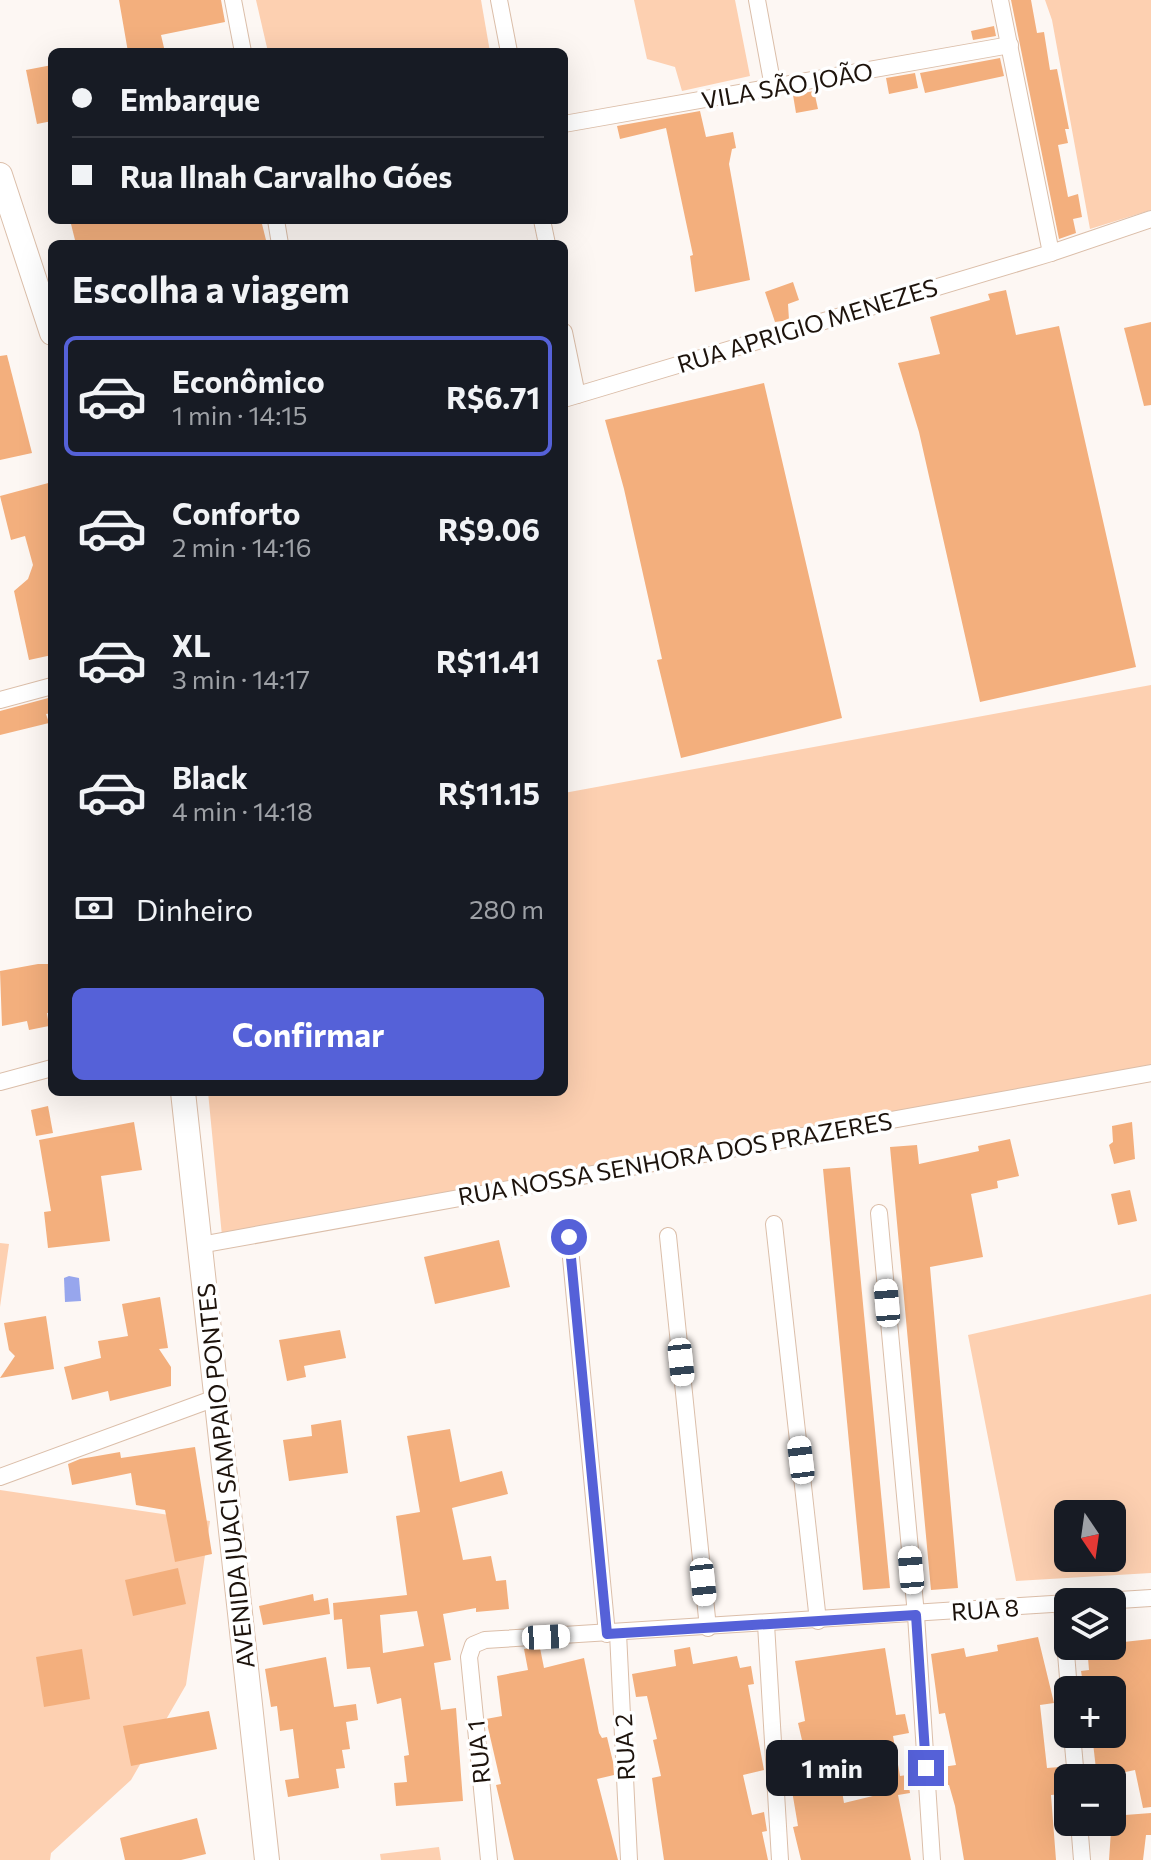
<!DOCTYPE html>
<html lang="pt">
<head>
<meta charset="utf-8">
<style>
	:root { --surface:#171b24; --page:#242831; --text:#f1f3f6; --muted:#9ea1a6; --line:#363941; --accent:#5561d8 }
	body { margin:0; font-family:Commissioner,sans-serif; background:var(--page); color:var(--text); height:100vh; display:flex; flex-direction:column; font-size:30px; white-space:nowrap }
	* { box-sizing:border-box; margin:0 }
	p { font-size:26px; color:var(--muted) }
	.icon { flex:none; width:44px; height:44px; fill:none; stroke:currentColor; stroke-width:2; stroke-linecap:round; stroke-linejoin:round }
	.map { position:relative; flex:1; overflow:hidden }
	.details { position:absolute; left:48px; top:240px; width:520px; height:856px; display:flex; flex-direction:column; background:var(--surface); border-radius:12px; box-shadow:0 8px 32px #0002 }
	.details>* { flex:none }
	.guide { position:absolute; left:48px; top:48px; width:520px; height:176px; border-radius:12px; box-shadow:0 8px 32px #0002; display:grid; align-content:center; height:176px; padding:0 24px; background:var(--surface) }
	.needle { width:52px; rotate:167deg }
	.buttons { position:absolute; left:1054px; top:1500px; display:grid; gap:16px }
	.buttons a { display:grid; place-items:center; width:72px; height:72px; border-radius:12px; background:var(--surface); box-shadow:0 8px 32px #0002; font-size:40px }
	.end { position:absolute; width:36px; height:36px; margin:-18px; border:10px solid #5561d8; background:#fff; box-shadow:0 0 0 4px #fff }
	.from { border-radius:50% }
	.bubble { position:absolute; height:56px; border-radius:12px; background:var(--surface); box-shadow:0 8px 32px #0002; font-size:26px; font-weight:700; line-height:56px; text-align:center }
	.car { position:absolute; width:24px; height:48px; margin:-24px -12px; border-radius:10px; box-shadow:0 0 6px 2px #0007; background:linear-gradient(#fff 24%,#345 0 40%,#fff 0 76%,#345 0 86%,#fff 0) }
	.guide b { display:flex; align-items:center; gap:28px; height:76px; font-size:30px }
	.guide b+b { border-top:2px solid var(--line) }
	.guide i { width:20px; height:20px; background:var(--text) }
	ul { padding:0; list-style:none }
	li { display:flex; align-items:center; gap:24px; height:120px; margin:0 16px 12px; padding:0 8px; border:4px solid transparent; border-radius:12px }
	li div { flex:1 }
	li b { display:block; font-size:30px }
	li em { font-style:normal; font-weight:700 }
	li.current { border-color:var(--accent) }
	li>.icon { width:72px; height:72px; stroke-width:1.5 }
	h2 { padding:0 24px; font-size:36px; line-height:96px }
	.pay { display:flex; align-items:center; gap:20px; height:88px; padding:0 24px; font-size:30px }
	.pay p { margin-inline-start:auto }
	.action { display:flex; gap:16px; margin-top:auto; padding:16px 24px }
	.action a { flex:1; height:92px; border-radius:12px; background:var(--accent); color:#fff; font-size:32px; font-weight:700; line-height:92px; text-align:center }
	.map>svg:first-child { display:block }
</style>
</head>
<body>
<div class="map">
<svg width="1151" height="1860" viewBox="0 0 1151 1860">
	<rect width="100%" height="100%" fill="#fdf7f3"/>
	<g fill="#fdd0b1" fill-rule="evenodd">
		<polygon points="256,0 481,0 490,52 268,52"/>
		<polygon points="634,0 735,0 750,76 682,91 675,67 647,59"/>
		<polygon points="1045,0 1151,0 1151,210 1090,229 1052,20"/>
		<polygon points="1151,685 1151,1071 222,1236 208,1092 564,1092 564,793"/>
		<polygon points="0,1243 9,1244 0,1307"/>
		<path d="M1151 1294V1573L1016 1581 968 1335ZM1112 1514V1558H1068V1514Z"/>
		<polygon points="0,1490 210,1521 186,1685 131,1780 51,1853 50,1860 0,1860"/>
		<polygon points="439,1847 441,1860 381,1860 380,1854"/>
	</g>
	<polygon fill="#97a6ed" points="69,1276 79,1278 81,1301 65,1302 64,1278"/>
	<g fill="#f3af7d" fill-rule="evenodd">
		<polygon points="119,0 221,0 225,22 161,35 165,52 128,52"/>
		<polygon points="1011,0 1031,0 1037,33 1044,32 1050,70 1057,69 1069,129 1065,129 1068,143 1058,145 1068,197 1078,194 1082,217 1073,219 1076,233 1059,239"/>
		<polygon points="994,26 996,36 973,40 971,31"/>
		<polygon points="1000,58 1004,76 925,93 920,73"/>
		<polygon points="52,65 52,121 37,124 26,70"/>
		<polygon points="915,73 918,88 889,94 886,78"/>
		<polygon points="814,91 818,109 796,113 793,95"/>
		<polygon points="700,111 706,137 733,132 736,148 732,149 729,164 750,280 695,292 690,256 693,255 666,128 620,139 617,126"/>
		<polygon points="70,220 261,220 267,244 76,244"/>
		<polygon points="793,282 799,300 788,304 789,320 775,322 765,292"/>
		<polygon points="1006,290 1016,335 1059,326 1136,667 980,702 919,432 898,363 940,354 930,317 990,300 988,294"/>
		<polygon points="1151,322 1151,405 1144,406 1124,328"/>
		<polygon points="7,355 32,453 0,460 0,356"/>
		<polygon points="764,383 842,718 681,758 657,660 662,659 624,489 605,420"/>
		<polygon points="52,482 52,655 29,660 14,591 28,579 33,565 25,536 11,540 0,496"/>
		<polygon points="52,697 52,713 46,714 49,723 0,735 0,711"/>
		<polygon points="38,964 52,964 52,1013 47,1013 49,1026 29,1030 27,1021 2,1026 0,971"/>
		<polygon points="48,1106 53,1133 36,1136 31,1110"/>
		<polygon points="134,1122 142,1170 101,1176 110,1241 48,1248 44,1212 51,1211 39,1140"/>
		<polygon points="1132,1122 1135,1159 1114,1164 1109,1145 1113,1142 1112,1126"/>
		<polygon points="1010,1139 1019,1176 997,1181 998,1188 971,1194 983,1257 930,1267 958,1588 931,1590 890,1147 917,1145 919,1164 979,1151 978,1146"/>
		<polygon points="850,1167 890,1588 863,1590 823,1169"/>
		<polygon points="1130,1190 1137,1221 1118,1225 1111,1194"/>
		<polygon points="499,1240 510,1287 435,1304 424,1257"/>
		<polygon points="160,1297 168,1348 159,1349 171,1367 171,1386 110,1401 108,1391 72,1400 64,1367 101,1358 98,1341 128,1336 122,1304"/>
		<polygon points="46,1316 54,1369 0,1378 15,1356 9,1350 4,1323"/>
		<polygon points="340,1330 346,1358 304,1366 306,1377 287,1381 279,1340"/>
		<polygon points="341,1420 348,1473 289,1481 283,1440 312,1436 311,1425"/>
		<path d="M450 1429 460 1482 502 1471 508 1494 452 1508 463 1560 491 1556 496 1581 506 1580 509 1609 476 1612V1608L443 1614 451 1660 434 1663 441 1710 456 1708 463 1801 396 1806 394 1783 407 1782 404 1756 409 1755 401 1698 377 1704 370 1667 347 1669 342 1619 334 1620 333 1603 407 1595 396 1516 420 1512 407 1436ZM417 1611 424 1646 383 1653 380 1615Z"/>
		<polygon points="195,1447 212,1554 175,1562 165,1510 136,1505 131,1473 72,1485 68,1464 80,1459 120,1452 121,1458"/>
		<polygon points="178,1568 186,1604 133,1616 125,1580"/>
		<polygon points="313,1594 314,1601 328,1598 330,1614 263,1625 259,1606"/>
		<polygon points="1038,1637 1054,1703 1040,1705 1047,1768 1060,1767 1063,1794 1051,1795 1056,1860 964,1860 955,1806 949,1785 945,1785 942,1767 956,1765 945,1713 939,1714 931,1654 964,1648 966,1657 998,1651 997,1645"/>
		<polygon points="1151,1639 1151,1807 1143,1808 1135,1770 1097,1778 1092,1734 1112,1734 1112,1690 1084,1690 1081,1671 1089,1670 1087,1646"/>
		<polygon points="690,1647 693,1664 737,1656 740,1668 751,1666 754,1684 748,1685 764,1770 743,1775 752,1815 764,1812 767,1831 762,1832 768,1860 664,1860 652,1778 661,1776 653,1740 657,1739 647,1696 636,1697 632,1674 676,1666 674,1650"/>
		<polygon points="540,1648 544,1668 584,1658 599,1733 602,1738 607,1737 613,1762 614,1775 597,1779 618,1860 514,1860 496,1785 501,1784 486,1719 502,1716 497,1676 528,1670 524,1649"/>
		<path d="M885 1648 896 1715 905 1714 909 1733 893 1736 900 1776 907 1775 910 1793 898 1795 911 1860H801L793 1827 798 1826 789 1773 809 1770 798 1723 805 1721 795 1661ZM870 1755 877 1795 844 1803 837 1761Z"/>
		<polygon points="82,1649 90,1699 44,1707 36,1657"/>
		<polygon points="326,1657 334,1707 356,1704 358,1720 346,1722 350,1749 342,1750 345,1768 336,1769 339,1788 288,1797 285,1780 299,1778 293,1729 280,1731 277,1706 271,1707 265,1669"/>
		<polygon points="209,1711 217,1749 131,1766 123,1726"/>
		<polygon points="1151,1813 1151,1835 1146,1835 1143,1860 1109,1860 1112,1816"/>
		<polygon points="197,1818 206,1854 181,1860 125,1860 120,1838"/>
	</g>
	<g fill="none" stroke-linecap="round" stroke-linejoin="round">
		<defs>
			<g id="street">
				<polyline points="233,0 243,52"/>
				<polyline points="499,0 509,52"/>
				<polyline points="757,0 773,87"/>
				<polyline points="1000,0 1051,253"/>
				<polyline points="564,124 1010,45"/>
				<polyline points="276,220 280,244"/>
				<polyline points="542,220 547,244"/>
				<polyline points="564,332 577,395"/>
				<polyline points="564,399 1051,253 1151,219"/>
				<polyline points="0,700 52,686"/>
				<polyline points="0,1082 52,1068"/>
				<polyline points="879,1213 916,1615 932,1860"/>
				<polyline points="774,1224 818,1621"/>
				<polyline points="668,1236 708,1628"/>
				<polyline points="569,1237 607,1634"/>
				<polyline points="200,1245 1151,1073"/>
				<polyline points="0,1477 218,1397"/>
				<polyline points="1088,1602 1151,1598"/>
				<polyline points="1062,1604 1069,1690"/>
				<polyline points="766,1624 780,1860"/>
				<polyline points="618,1633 629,1860"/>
				<polyline points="1072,1734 1076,1778"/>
				<polyline points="1079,1822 1082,1860"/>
				<polyline points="489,1860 469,1657 473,1645 485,1640 1068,1603"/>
			</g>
			<g id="secondary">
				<polyline points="0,175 52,333"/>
				<polyline points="183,1092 267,1860"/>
			</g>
		</defs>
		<use href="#street" stroke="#dbbea9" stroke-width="18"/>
		<use href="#secondary" stroke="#dbbea9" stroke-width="26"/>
		<use href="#street" stroke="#fff" stroke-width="16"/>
		<use href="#secondary" stroke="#fff" stroke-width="24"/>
	</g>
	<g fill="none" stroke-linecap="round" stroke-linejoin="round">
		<polyline stroke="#5561d8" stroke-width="10" points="569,1237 607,1634 916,1615 926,1768"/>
	</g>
	<g text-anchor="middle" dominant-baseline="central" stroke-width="7" stroke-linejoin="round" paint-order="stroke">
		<g font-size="24" fill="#1d130c" stroke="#fff">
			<text transform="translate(787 85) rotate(-10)">VILA SÃO JOÃO</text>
			<text transform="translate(807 325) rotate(-17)">RUA APRIGIO MENEZES</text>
			<text transform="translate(675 1158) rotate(-10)">RUA NOSSA SENHORA DOS PRAZERES</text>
			<text transform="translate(225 1476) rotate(-96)">AVENIDA JUACI SAMPAIO PONTES</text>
			<text transform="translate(985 1609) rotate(-4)">RUA 8</text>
			<text transform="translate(624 1747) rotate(-93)">RUA 2</text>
			<text transform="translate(478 1752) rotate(-96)">RUA 1</text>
		</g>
	</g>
</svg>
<div class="buttons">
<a><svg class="needle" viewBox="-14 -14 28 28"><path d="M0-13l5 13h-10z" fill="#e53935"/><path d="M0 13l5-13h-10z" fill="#9ea1a6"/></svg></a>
<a><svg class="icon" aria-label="layers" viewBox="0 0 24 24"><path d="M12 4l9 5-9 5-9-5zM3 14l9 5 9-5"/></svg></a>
<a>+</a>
<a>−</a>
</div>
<i class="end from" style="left:569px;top:1237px"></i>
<i class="end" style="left:926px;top:1768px"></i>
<div class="bubble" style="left:766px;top:1740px;width:132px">1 min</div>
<i class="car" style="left:887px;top:1303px;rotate:355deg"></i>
<i class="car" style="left:681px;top:1362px;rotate:174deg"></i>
<i class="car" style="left:801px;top:1460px;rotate:353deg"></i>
<i class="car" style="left:911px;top:1570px;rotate:355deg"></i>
<i class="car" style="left:703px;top:1582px;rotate:174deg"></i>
<i class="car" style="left:546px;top:1637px;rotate:87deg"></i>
<div class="guide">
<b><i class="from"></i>Embarque</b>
<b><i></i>Rua Ilnah Carvalho Góes</b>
</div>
<section class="details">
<h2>Escolha a viagem</h2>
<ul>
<li class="current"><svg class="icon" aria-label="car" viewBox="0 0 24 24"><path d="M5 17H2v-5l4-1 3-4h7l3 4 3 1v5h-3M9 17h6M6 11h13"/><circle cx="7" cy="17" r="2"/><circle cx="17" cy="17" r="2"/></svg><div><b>Econômico</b><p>1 min · 14:15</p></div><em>R$6.71</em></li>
<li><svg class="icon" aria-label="car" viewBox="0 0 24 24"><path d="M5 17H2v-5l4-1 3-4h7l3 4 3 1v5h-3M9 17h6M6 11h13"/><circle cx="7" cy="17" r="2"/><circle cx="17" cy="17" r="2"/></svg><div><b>Conforto</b><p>2 min · 14:16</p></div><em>R$9.06</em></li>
<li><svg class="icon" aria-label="car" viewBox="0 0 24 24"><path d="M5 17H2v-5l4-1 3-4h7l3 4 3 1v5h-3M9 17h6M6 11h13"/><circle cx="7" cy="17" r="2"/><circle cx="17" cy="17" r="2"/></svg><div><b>XL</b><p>3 min · 14:17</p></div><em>R$11.41</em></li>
<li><svg class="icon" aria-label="car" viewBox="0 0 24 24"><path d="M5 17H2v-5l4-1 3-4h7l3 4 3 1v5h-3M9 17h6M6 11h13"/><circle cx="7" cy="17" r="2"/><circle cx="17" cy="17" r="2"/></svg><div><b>Black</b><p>4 min · 14:18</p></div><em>R$11.15</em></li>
</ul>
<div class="pay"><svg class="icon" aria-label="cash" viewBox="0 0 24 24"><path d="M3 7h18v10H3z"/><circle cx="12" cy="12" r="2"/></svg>Dinheiro<p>280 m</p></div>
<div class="action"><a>Confirmar</a></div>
</section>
</div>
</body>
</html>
